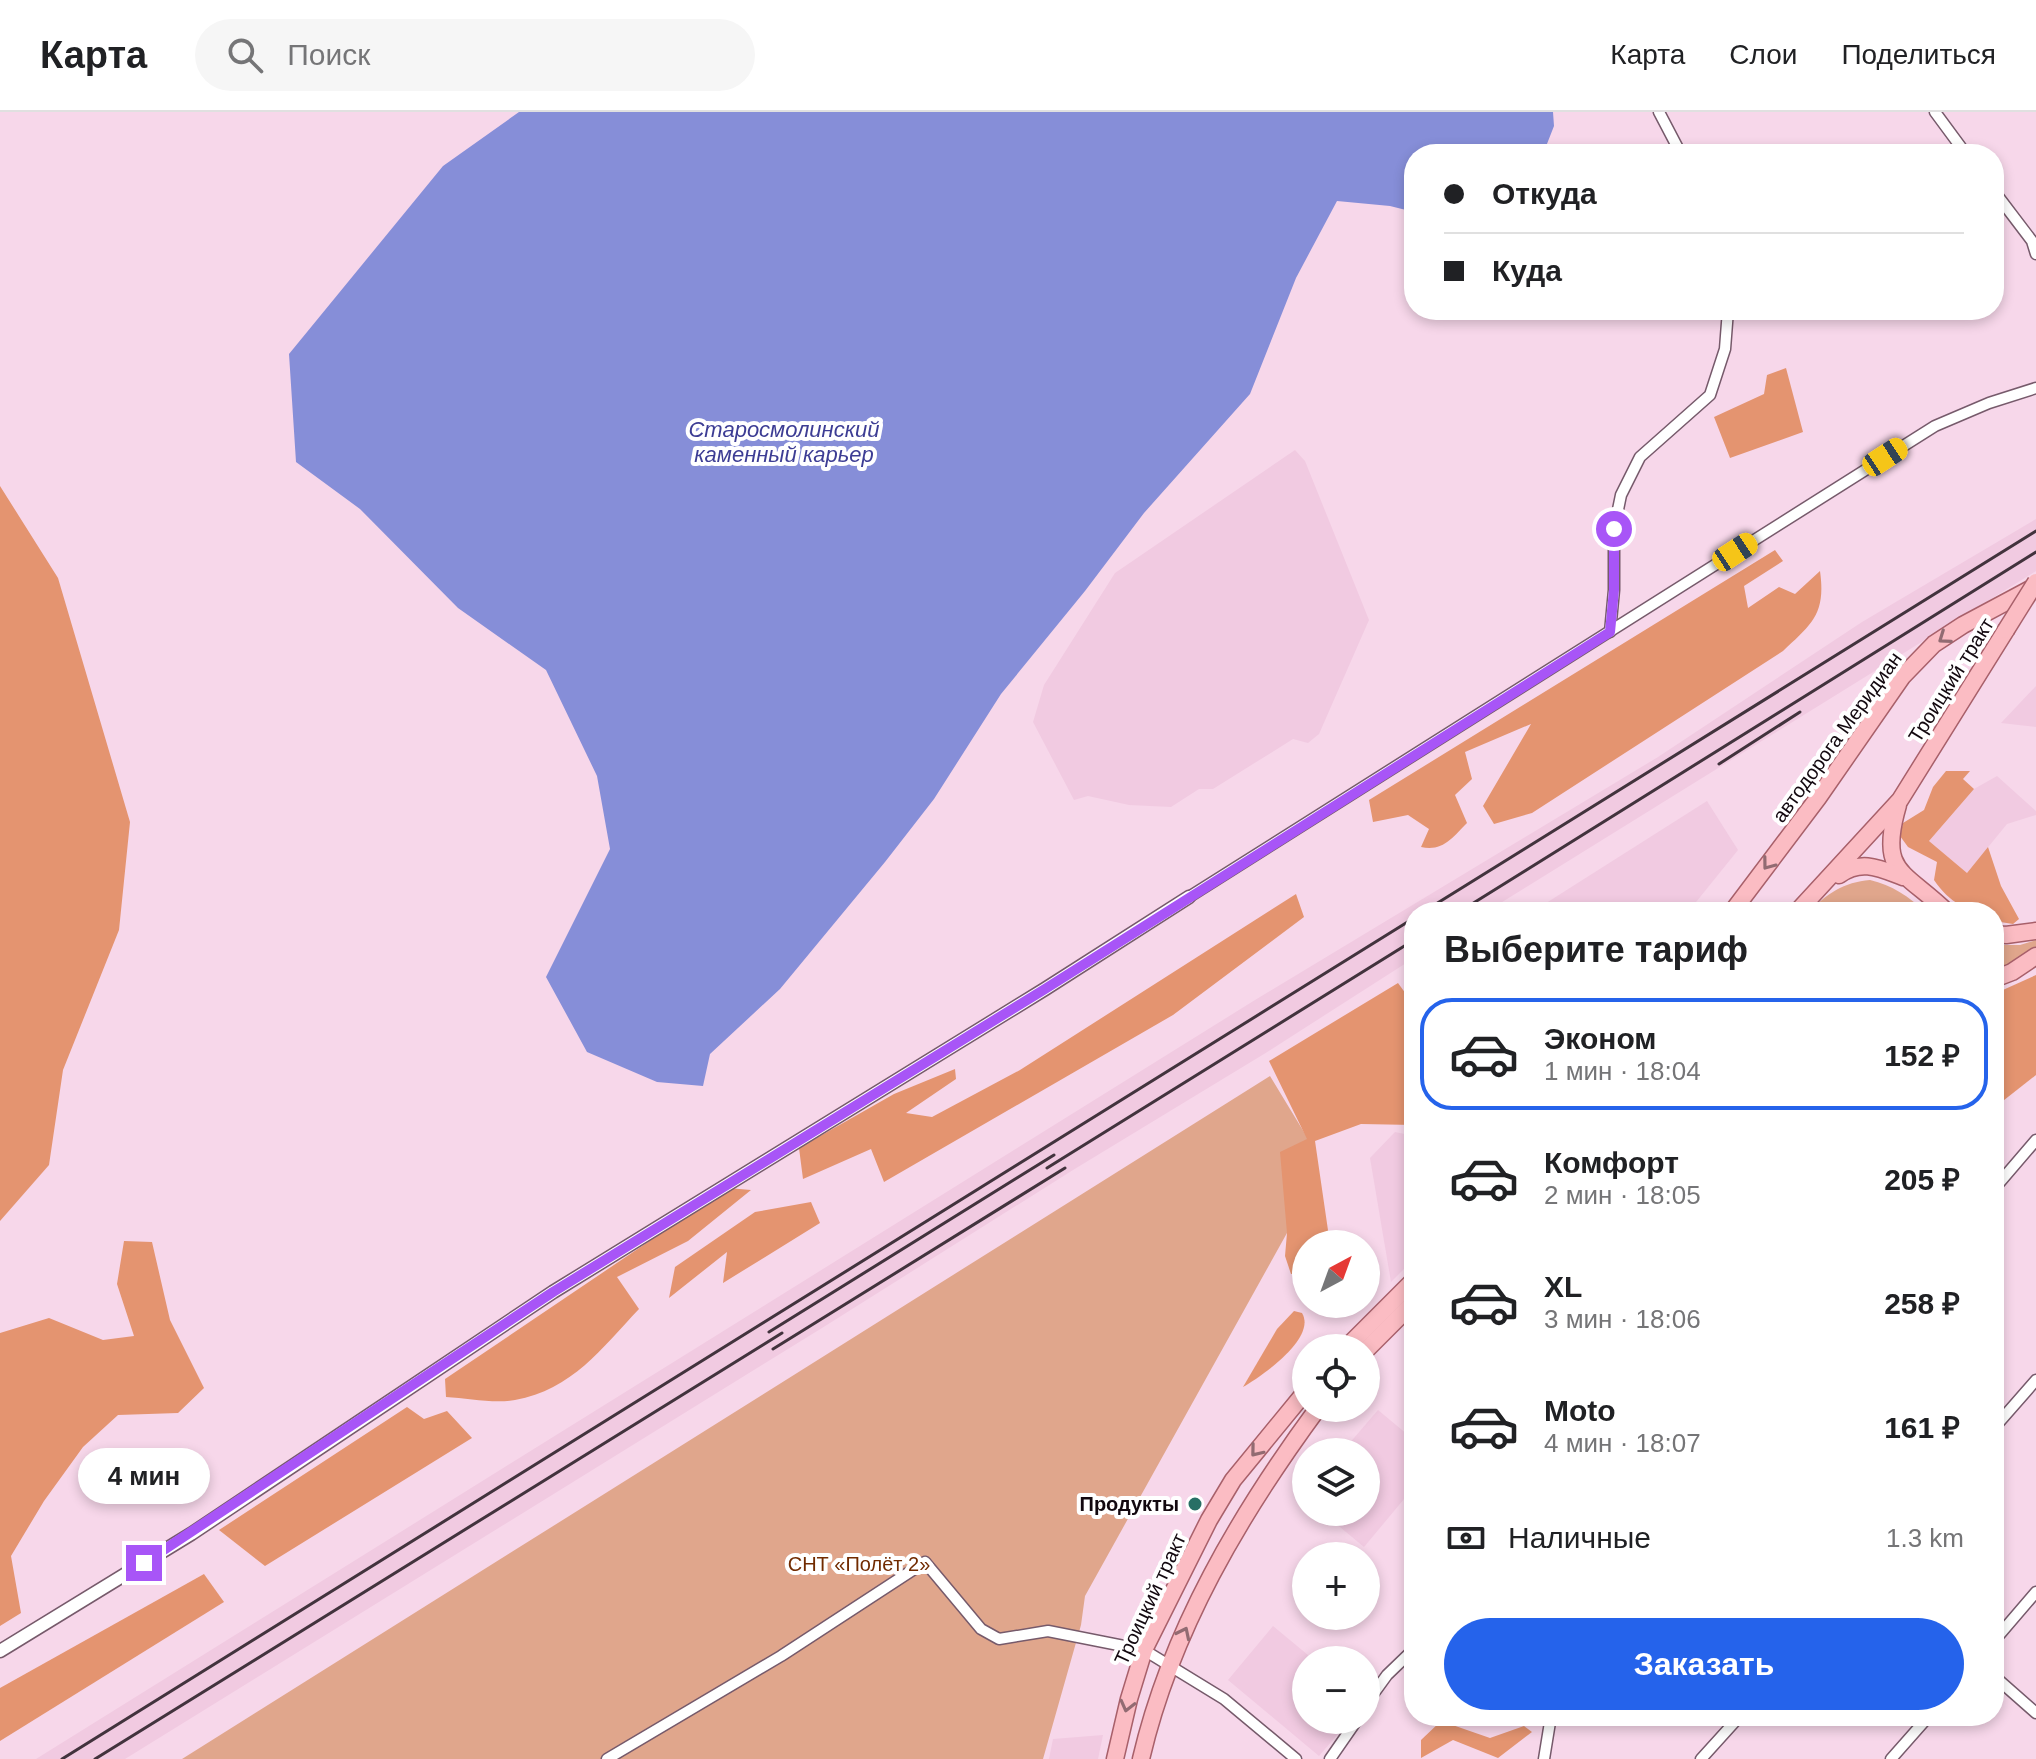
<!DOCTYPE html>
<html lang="ru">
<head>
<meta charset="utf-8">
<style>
	:root { --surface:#fff; --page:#f6f6f6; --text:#202124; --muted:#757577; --line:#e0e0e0; --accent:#2563eb }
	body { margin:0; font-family:Helvetica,sans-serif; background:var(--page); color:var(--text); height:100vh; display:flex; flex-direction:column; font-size:30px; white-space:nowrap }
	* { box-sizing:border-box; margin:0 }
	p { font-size:26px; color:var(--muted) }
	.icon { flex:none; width:44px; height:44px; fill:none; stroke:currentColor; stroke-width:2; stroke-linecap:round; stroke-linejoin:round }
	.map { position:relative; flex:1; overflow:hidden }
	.drawer { position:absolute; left:1404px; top:790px; width:600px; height:824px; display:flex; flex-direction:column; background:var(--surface); border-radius:32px; box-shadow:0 4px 12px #0003 }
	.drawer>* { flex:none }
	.banner { position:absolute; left:1404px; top:32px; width:600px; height:176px; border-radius:32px; box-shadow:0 4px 12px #0003; display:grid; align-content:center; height:176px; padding:0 40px; background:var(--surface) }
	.needle { width:52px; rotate:41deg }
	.fabs { position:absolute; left:1292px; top:1118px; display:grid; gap:16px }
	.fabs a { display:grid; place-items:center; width:88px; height:88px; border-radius:50%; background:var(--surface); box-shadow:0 4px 12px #0003; font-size:40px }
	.end { position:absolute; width:36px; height:36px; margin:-18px; border:10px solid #a855f7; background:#fff; box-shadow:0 0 0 4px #fff }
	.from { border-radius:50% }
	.bubble { position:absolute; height:56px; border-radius:28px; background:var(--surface); box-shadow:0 4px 12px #0003; font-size:26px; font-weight:600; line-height:56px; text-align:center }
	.car { position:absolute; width:24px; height:48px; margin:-24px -12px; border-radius:10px; box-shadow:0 0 6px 2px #0007; background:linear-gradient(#f5c518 24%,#345 0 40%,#f5c518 0 76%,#345 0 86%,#f5c518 0) }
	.banner b { display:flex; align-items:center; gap:28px; height:76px; font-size:30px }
	.banner b+b { border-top:2px solid var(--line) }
	.banner i { width:20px; height:20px; background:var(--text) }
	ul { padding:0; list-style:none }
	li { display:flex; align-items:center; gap:24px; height:112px; margin:0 16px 12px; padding:0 24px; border:4px solid transparent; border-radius:32px }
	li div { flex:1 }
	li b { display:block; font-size:30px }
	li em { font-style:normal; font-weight:600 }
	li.on { border-color:var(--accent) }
	li>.icon { width:72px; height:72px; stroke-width:1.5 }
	h2 { padding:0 40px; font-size:36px; line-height:96px }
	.pay { display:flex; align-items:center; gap:20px; height:88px; padding:0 40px; font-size:30px }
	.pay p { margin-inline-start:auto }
	.primary-button { display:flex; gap:16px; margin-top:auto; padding:16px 40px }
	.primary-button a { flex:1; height:92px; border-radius:48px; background:var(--accent); color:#fff; font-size:32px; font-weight:600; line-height:92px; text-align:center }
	header { display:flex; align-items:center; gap:48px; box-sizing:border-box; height:112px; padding:0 40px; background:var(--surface); border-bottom:2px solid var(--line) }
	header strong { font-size:38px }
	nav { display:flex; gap:44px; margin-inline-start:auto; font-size:28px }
	.search { width:560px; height:72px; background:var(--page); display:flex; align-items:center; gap:20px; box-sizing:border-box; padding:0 28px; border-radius:44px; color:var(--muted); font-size:30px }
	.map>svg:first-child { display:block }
</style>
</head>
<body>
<header>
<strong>Карта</strong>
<div class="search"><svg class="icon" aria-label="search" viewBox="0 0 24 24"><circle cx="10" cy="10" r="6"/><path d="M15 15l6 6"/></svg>Поиск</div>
<nav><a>Карта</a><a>Слои</a><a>Поделиться</a></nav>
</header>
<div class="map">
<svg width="2036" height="1647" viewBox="0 0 2036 1647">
	<rect width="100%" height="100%" fill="#f7d7ea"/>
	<g fill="#f1cae1">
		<polygon points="1295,338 1305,349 1369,508 1319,622 1308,631 1293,627 1213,677 1199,677 1171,695 1129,693 1088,684 1074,688 1033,610 1044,573 1115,461"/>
		<polygon points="2036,407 2036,459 1486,800 1414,800 1414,846 1264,942 1073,1058 822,1216 125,1647 36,1647 1255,888 1658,645 1862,510"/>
		<polygon points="2036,574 2036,615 2001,611"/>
		<polygon points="1997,664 2036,699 2036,703 2007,712 1967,761 1929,729 1974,677"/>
		<polygon points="1707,689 1738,738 1688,800 1532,800"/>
		<polygon points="1395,1020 1414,1024 1414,1147 1391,1170 1370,1046"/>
		<polygon points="1378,1298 1414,1328 1414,1375 1364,1435 1322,1400 1366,1400 1366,1340 1342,1340"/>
		<polygon points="1273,1514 1314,1548 1306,1548 1306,1608 1350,1608 1319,1644 1228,1568"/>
		<polygon points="1103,1623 1098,1647 1049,1647 1053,1627"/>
	</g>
	<g fill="#e0a68c">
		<path d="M1870 768C1892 773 1909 785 1926 800H1809C1826 782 1844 770 1870 768Z"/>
		<polygon points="2036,828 2036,836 1994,861 1994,833 2020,833"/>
		<polygon points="1270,964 1310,1030 1287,1121 1085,1484 1081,1513 1043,1647 182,1647"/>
	</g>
	<g fill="#e49470">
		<polygon points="1786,256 1803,320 1730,346 1714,305 1764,282 1767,263"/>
		<polygon points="0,374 58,466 130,710 119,818 63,958 49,1053 0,1109"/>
		<path d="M1775 438 1783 449 1744 474 1748 496 1779 475 1795 482 1820 459C1826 502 1812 512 1783 539L1532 701 1494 712 1483 694 1531 612 1465 640 1472 667 1455 683 1467 711C1453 725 1443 740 1421 735L1429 717 1408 703 1373 710 1369 688Z"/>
		<path d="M1946 659H1970L1963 667 1974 677 1929 729 1967 761 1988 735 2001 774 2019 807 2013 812 1994 809V800C1966 800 1950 791 1934 768L1937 750 1908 735 1900 724 1903 711 1924 698 1933 675Z"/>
		<polygon points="1296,782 1304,805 1173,903 884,1070 871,1037 803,1067 799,1036 894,982 955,957 956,967 906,1001 932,1005 1020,958"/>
		<polygon points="2036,863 2036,963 1994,996 1994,882"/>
		<polygon points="1398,871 1414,893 1414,1013 1361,1012 1315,1029 1330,1132 1306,1132 1306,1161 1291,1162 1285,1144 1287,1121 1280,1040 1307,1027 1269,949"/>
		<path d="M728 1076 751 1078 688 1129 617 1165 639 1197C602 1236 572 1278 515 1288 494 1292 468 1286 446 1285L445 1267Z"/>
		<polygon points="811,1090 820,1111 723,1171 727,1140 669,1186 675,1155 755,1100"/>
		<polygon points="124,1129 152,1130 170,1208 204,1276 178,1301 118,1303 83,1335 44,1389 11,1444 21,1501 0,1514 0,1221 49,1206 103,1228 134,1224 117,1172"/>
		<path d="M1294 1199 1302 1201C1317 1226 1262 1264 1243 1275L1277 1217Z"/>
		<polygon points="407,1295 424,1307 447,1299 472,1326 265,1454 219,1418"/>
		<polygon points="204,1462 224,1490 0,1629 0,1576"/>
		<polygon points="1441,1609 1490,1626 1524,1614 1532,1620 1498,1646 1453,1628 1421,1646 1421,1628"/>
	</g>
	<polygon fill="#868ed8" points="519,0 1553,0 1554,14 1545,37 1546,42 1414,42 1414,100 1390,94 1337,89 1296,166 1250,282 1144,401 1085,479 1001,582 934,687 885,750 780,877 710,942 703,974 657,970 587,940 546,865 610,737 597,664 546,558 458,496 360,397 296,350 289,242 443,54"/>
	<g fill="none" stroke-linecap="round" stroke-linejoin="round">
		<defs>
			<g id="minor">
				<polyline points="1659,0 1681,42"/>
				<polyline points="1935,0 1966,42"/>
				<polyline points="1994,79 2032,129 2036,142"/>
				<polyline points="1610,520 1614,478 1614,417 1621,383 1640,345 1710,283 1725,237 1728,198"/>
				<polyline points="1189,785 1935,314 1989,291 2036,276"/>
				<polyline points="1994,1077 2036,1028"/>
				<polyline points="1994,1316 2036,1268"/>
				<polyline points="1994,1529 2036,1480"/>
				<polyline points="1994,1564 2036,1601"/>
				<polyline points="1366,1592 1387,1563 1414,1537"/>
				<polyline points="607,1647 781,1544 925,1450 981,1517 999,1527 1048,1519 1144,1538 1224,1587 1296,1647"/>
				<polyline points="1330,1647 1357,1608"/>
				<polyline points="1544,1647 1551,1604"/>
				<polyline points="1701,1647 1740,1604"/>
				<polyline points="1891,1647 1929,1604"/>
			</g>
			<polyline id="tertiary" points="0,1539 191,1422 553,1180 1045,877 1189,785"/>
			<g id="primary">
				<path d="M1898 693C1878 762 1904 758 1947 800"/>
				<path d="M1839 763C1861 747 1879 756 1903 765"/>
				<polyline points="1732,800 1818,686 1902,565 1934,532 1963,513 2036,474"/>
				<polyline points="1797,800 1900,688 2006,518"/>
				<polyline points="1994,822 2006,823 2036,819"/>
				<polyline points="1994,867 2012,860 2036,844"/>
				<polyline points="1346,1236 1414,1168"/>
				<polyline points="1366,1238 1414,1190"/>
				<polyline points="1115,1647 1129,1587 1144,1538 1209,1408 1233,1368 1306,1279"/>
				<path d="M1141 1647C1171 1518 1240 1402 1318 1296"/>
			</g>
		</defs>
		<use href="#minor" stroke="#765a6b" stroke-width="13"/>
		<use href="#tertiary" stroke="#765a6b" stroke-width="15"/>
		<use href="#primary" stroke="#a8606a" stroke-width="19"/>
		<use href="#minor" stroke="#fff" stroke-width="10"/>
		<use href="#tertiary" stroke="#fff" stroke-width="12"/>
		<use href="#primary" stroke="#fbbcc3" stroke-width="16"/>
		<g stroke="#42333d" stroke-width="3">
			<polyline points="1719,652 1800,600"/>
			<polyline points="1423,800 2036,419"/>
			<polyline points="1459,800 2036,440"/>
			<polyline points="1047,1056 1414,828"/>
			<polyline points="769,1220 1054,1043"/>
			<polyline points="773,1237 1065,1056"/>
			<polyline points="62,1647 1414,806"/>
			<polyline points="95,1647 782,1221"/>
		</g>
		<defs>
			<polyline id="primary-bridge" points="2006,518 2036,470"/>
		</defs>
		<use href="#primary-bridge" stroke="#a8606a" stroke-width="19" stroke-linecap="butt"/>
		<use href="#primary-bridge" stroke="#fbbcc3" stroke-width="16"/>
	</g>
	<defs><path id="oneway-chevron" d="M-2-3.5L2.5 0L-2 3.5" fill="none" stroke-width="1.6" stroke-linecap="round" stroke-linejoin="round" transform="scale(2)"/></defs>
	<g stroke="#926b72">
		<use href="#oneway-chevron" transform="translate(1944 526) rotate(145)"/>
		<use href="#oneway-chevron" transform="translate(1768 752) rotate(127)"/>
		<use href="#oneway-chevron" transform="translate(1256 1339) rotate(129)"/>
		<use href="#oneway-chevron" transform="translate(1184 1521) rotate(-64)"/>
		<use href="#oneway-chevron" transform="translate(1127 1594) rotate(104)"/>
	</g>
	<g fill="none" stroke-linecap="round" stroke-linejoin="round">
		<polyline stroke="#a855f7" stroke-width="10" points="144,1451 553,1180 1045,877 1610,520 1614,478 1614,417"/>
	</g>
	<circle fill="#286f65" stroke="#fff" stroke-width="3" cx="1195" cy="1392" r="8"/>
	<g text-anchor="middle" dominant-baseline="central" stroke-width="8" stroke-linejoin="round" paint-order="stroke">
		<g font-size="20" fill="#12080f" stroke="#fff">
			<text transform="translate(1951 568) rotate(-58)">Троицкий тракт</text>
			<text transform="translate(1837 625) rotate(-54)">автодорога Меридиан</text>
			<text transform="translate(1150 1487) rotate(-65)">Троицкий тракт</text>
		</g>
		<g font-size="20" font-weight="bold" fill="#12080f" stroke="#fff" text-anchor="end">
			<text x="1179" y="1392">Продукты</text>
		</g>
		<g font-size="20" fill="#712b00" stroke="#fff">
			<text x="859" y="1452">СНТ «Полёт 2»</text>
		</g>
		<g font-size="22" font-style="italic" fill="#3d3d94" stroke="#fff">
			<text x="784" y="317">Старосмолинский<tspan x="784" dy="25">каменный карьер</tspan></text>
		</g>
	</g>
</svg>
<div class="fabs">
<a><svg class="needle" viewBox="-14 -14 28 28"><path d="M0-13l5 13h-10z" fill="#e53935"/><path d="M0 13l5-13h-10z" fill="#757577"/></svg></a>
<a><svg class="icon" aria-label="locate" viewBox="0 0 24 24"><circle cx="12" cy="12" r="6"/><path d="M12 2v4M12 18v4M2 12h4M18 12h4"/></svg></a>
<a><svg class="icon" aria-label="layers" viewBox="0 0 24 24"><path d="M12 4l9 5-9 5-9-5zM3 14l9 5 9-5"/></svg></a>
<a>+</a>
<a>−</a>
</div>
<i class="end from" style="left:1614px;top:417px"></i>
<i class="end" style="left:144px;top:1451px"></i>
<div class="bubble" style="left:78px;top:1336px;width:132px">4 мин</div>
<i class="car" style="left:1885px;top:345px;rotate:57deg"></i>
<i class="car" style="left:1735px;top:440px;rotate:57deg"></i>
<div class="banner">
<b><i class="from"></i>Откуда</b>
<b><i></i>Куда</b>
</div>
<section class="drawer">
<h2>Выберите тариф</h2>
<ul>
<li class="on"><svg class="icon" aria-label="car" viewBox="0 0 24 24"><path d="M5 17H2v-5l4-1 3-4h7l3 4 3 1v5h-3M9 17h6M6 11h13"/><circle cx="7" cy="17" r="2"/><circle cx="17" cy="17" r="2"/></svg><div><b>Эконом</b><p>1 мин · 18:04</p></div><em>152 ₽</em></li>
<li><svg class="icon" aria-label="car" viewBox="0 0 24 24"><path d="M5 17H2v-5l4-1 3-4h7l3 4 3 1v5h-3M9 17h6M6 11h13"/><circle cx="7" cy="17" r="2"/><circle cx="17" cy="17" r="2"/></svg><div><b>Комфорт</b><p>2 мин · 18:05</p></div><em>205 ₽</em></li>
<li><svg class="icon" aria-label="car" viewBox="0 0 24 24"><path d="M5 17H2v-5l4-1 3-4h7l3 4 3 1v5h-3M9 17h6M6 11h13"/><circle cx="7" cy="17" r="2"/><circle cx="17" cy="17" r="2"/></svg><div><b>XL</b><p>3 мин · 18:06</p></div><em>258 ₽</em></li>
<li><svg class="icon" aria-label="car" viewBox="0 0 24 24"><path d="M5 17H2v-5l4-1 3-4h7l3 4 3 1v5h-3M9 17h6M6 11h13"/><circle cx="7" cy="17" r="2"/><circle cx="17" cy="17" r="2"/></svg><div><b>Moto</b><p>4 мин · 18:07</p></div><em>161 ₽</em></li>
</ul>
<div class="pay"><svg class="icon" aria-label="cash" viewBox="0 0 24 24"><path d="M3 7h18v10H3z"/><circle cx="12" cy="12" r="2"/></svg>Наличные<p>1.3 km</p></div>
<div class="primary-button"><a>Заказать</a></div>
</section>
</div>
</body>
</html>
